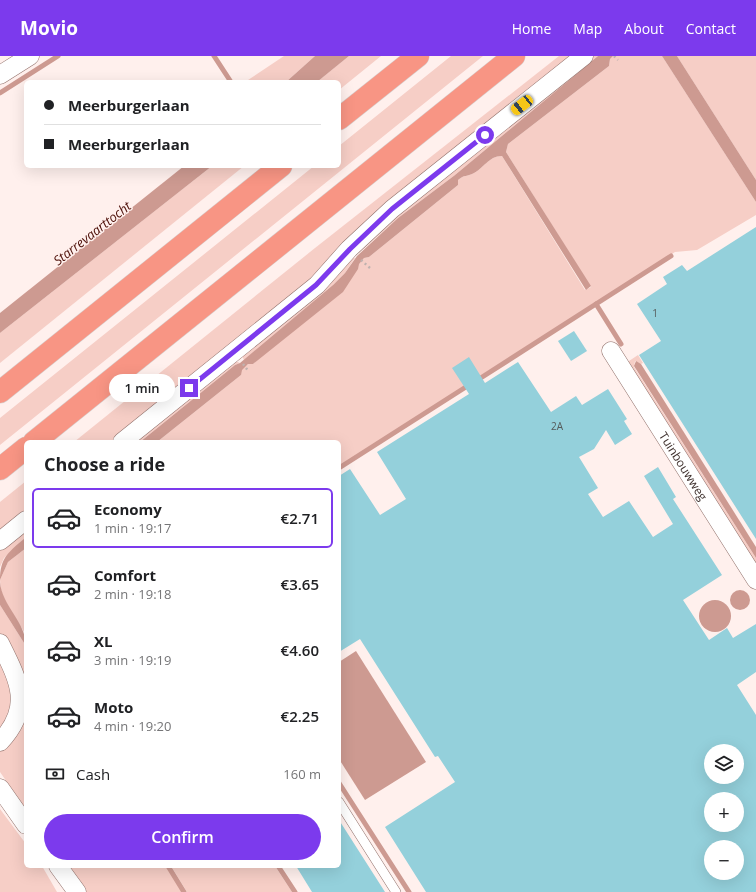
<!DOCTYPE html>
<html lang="en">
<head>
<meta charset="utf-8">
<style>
	:root { --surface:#fff; --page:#f6f6f6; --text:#202124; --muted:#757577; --line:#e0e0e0; --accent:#7c3aed }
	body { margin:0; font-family:"Open Sans",sans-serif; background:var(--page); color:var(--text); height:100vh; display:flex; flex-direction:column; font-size:15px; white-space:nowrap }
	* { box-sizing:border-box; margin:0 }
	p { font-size:13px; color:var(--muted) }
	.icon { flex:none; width:22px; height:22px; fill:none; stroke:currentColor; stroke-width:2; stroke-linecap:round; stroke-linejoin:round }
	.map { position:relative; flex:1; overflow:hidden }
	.sheet { position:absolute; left:24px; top:384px; width:317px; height:428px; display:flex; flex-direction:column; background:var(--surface); border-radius:6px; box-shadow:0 4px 16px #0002 }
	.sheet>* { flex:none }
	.hud { position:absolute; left:24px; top:24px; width:317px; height:88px; border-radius:6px; box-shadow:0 4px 16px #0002; display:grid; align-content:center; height:88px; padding:0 20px; background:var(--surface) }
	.controls { position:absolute; left:704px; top:688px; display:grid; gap:8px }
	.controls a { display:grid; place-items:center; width:40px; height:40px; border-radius:50%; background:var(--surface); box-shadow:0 4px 16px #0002; font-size:20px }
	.end { position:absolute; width:18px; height:18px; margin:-9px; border:5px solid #7c3aed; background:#fff; box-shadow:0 0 0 2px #fff }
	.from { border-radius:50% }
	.bubble { position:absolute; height:28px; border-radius:14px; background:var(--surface); box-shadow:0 4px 16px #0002; font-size:13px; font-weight:600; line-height:28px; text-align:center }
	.car { position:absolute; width:12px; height:24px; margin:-12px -6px; border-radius:5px; box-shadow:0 0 3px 1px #0007; background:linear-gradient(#f5c518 24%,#345 0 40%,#f5c518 0 76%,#345 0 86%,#f5c518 0) }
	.hud b { display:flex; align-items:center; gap:14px; height:38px; font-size:15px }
	.hud b+b { border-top:1px solid var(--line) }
	.hud i { width:10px; height:10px; background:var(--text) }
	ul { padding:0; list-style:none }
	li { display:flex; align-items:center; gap:12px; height:60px; margin:0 8px 6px; padding:0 12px; border:2px solid transparent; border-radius:6px }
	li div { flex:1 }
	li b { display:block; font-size:15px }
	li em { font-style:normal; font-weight:600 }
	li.on { border-color:var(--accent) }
	li>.icon { width:36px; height:36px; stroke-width:1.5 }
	h2 { padding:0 20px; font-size:18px; line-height:48px }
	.pay { display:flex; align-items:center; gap:10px; height:44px; padding:0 20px; font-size:15px }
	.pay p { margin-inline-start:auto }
	.cta { display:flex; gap:8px; margin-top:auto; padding:8px 20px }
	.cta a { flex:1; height:46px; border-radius:24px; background:var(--accent); color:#fff; font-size:16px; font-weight:600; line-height:46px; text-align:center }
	header { display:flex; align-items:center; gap:24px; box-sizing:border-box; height:56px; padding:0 20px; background:var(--accent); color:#fff }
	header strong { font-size:19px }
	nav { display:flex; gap:22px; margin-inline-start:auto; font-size:14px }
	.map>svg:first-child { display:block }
</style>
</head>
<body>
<header>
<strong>Movio</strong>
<nav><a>Home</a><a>Map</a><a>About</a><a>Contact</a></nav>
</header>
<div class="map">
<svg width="756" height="836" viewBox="0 0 756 836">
	<rect width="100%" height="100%" fill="#fff0ed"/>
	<g fill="#f6cec6">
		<polygon points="284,0 315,0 286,26 245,26"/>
		<polygon points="349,0 381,0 339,34 339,26 317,26"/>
		<polygon points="451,0 483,0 0,389 0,362 314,110 339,110 339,90"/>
		<polygon points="559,0 579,0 314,226 114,386 74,386 315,192"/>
		<polygon points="591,0 598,0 455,119 398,162 359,197 357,195 447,116 458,113 459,110"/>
		<path d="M613 0H662L756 146V159L697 194 675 196 339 410V386H157L241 319V314L248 308H253L364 202 369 201 458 129V124C465 118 466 121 472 118 484 113 488 100 502 100L585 234 591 231 506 96 508 88 609 10 610 3Z"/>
		<polygon points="677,0 756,0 756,124"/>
		<polygon points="212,110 244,110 0,307 0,277"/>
		<polygon points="352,201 355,202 345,217 333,229 244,304 240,296"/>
		<polygon points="638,299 643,307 641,308 635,305 634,311 756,502 756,514 628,312 629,305"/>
		<polygon points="233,304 240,307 235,309 140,386 128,386"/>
		<polygon points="26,425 26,458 0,481 0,446"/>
		<polygon points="26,469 26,481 4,502 0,511 0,493"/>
		<polygon points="26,492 26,579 5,545 1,534 0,524 8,506"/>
		<polygon points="0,549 26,590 26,759 21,746 0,716 0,692 20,665 0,579"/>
		<polygon points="0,598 8,614 12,658 0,679"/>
		<polygon points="0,753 26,788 26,810 42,810 57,836 0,836"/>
		<polygon points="64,810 166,810 182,836 82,836"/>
		<polygon points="171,810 275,810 292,836 187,836"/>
	</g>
	<g fill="#cd9a91">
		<polygon points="315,0 349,0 317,26 286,26"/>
		<path d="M598 0H613L610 3 609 10 508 88 506 96 591 230 586 234 502 100C488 100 484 113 472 118 466 121 465 118 458 124V129L369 201 364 202 359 208 358 213 343 236 253 308H248L242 314 241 319 157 386H140L235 309 240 307 333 229 345 217 357 200 398 162 455 119Z"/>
		<polygon points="662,0 677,0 756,124 756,146"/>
		<polygon points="184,110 212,110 0,277 0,257"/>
		<polygon points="636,305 641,308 756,491 756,502 634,310"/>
		<path d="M26 481V492L8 506 0 524C0 501 9 496 26 481Z"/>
		<path d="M0 526C2 550 26 566 26 590L0 549Z"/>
		<circle cx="740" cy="544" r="10"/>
		<circle cx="715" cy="560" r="16"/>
		<polygon points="356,595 426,706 365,744 339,703 339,606"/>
	</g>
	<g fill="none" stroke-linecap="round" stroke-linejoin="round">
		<g stroke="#cd9a91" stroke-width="5">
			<polyline points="214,0 231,26"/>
			<polyline points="0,37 58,0"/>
			<polyline points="596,248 671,200"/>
			<polyline points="476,325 596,248 621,288"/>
			<polyline points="339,412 469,329"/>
			<polyline points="339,727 409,836"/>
			<polyline points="168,810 184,836"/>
			<polyline points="278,810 295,836"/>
		</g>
	</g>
	<g fill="#94d0db" fill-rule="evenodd">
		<polygon points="756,171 756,483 639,299 661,285 637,248 667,228 663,221 682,209 687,215"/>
		<polygon points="574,275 587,295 571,305 558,285"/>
		<path d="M469 301 485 327 518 306 551 356 576 340 582 349 608 333 627 363 624 365 632 378 615 389 606 374 594 393 579 401 598 432 588 438 603 461 629 445 653 481 673 468 644 420 658 411 676 441 673 443 722 519 683 544 709 584 727 572 733 582 756 568V616L737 629 756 659V836H426L385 771 455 726 438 700 435 701 360 583 339 596V420L350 413 380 459 406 443 377 396 469 338 452 312ZM711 695H737V721H711ZM711 743H737V769H711ZM711 791H737V817H711Z"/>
		<polygon points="339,764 385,836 312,836 296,810 339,810"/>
	</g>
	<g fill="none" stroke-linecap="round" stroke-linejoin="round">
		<defs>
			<polyline id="service" points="339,746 396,836"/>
			<g id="minor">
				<polyline points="0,19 30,0"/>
				<path id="s1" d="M611 295 756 524"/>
				<polyline points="122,386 317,229 349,193 392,153 584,0"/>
				<polyline points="0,485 26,464"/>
				<path d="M0 587C19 625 33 651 0 686"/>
				<polyline points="0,732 26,769"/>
				<polyline points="58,810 77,836"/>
			</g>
			<g id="motorway">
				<polyline points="339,63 418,0"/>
				<polyline points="0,336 281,110"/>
				<polyline points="34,386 514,0"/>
				<polyline points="0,413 26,392"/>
			</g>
		</defs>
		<use href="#service" stroke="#91716b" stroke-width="10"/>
		<use href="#minor" stroke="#91716b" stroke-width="19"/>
		<use href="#motorway" stroke="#d5d2d1" stroke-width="23"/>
		<g stroke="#c0b2af" stroke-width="2.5" stroke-dasharray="2 3" stroke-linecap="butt">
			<polyline points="614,0 618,4"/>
			<polyline points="361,204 370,212"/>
			<polyline points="243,308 249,316"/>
		</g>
		<use href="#service" stroke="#fff" stroke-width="9"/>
		<use href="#minor" stroke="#fff" stroke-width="18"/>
		<use href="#motorway" stroke="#f89584" stroke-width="22"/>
	</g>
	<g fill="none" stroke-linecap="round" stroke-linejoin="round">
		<polyline stroke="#7c3aed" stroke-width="5" points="189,332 316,229 350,193 392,153 485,79"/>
	</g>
	<g text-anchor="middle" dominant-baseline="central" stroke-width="3" stroke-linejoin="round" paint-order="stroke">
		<g font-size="10" fill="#555a5a">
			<text x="655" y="257">1</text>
			<text x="557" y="370">2A</text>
		</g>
		<g font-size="12" fill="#40322f" stroke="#fff0ed">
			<text stroke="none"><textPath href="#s1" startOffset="136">Tuinbouwweg</textPath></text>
		</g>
		<g font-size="13" font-style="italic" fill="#4e1009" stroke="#fff0ed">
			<text transform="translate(92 177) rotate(-38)">Starrevaarttocht</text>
		</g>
	</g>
</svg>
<div class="controls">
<a><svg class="icon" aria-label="layers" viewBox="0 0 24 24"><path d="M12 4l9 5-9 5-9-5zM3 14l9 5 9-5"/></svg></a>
<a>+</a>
<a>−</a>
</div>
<i class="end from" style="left:485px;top:79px"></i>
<i class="end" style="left:189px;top:332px"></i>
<div class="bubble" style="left:109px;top:318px;width:66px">1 min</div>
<i class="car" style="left:522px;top:49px;rotate:232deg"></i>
<div class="hud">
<b><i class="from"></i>Meerburgerlaan</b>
<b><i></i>Meerburgerlaan</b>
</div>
<section class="sheet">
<h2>Choose a ride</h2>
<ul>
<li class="on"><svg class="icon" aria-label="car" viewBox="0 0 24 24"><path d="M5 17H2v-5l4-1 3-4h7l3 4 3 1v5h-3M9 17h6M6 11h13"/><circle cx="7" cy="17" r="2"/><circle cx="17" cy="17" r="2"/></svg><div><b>Economy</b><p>1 min · 19:17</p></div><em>€2.71</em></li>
<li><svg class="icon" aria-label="car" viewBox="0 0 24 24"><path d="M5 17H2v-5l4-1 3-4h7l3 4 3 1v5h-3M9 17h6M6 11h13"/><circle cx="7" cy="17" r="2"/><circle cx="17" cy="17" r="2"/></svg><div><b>Comfort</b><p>2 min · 19:18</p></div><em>€3.65</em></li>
<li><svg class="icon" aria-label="car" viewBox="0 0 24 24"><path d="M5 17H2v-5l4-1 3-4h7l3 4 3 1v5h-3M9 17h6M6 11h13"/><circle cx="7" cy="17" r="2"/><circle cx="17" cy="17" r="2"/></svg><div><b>XL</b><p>3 min · 19:19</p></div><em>€4.60</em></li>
<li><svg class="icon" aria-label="car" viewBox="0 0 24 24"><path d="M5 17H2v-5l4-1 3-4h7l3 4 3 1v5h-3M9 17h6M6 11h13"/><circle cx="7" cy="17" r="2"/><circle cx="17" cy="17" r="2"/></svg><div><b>Moto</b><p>4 min · 19:20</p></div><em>€2.25</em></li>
</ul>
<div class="pay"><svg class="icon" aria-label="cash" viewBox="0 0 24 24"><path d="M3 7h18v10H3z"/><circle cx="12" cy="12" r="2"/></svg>Cash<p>160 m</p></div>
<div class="cta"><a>Confirm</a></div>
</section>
</div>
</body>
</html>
